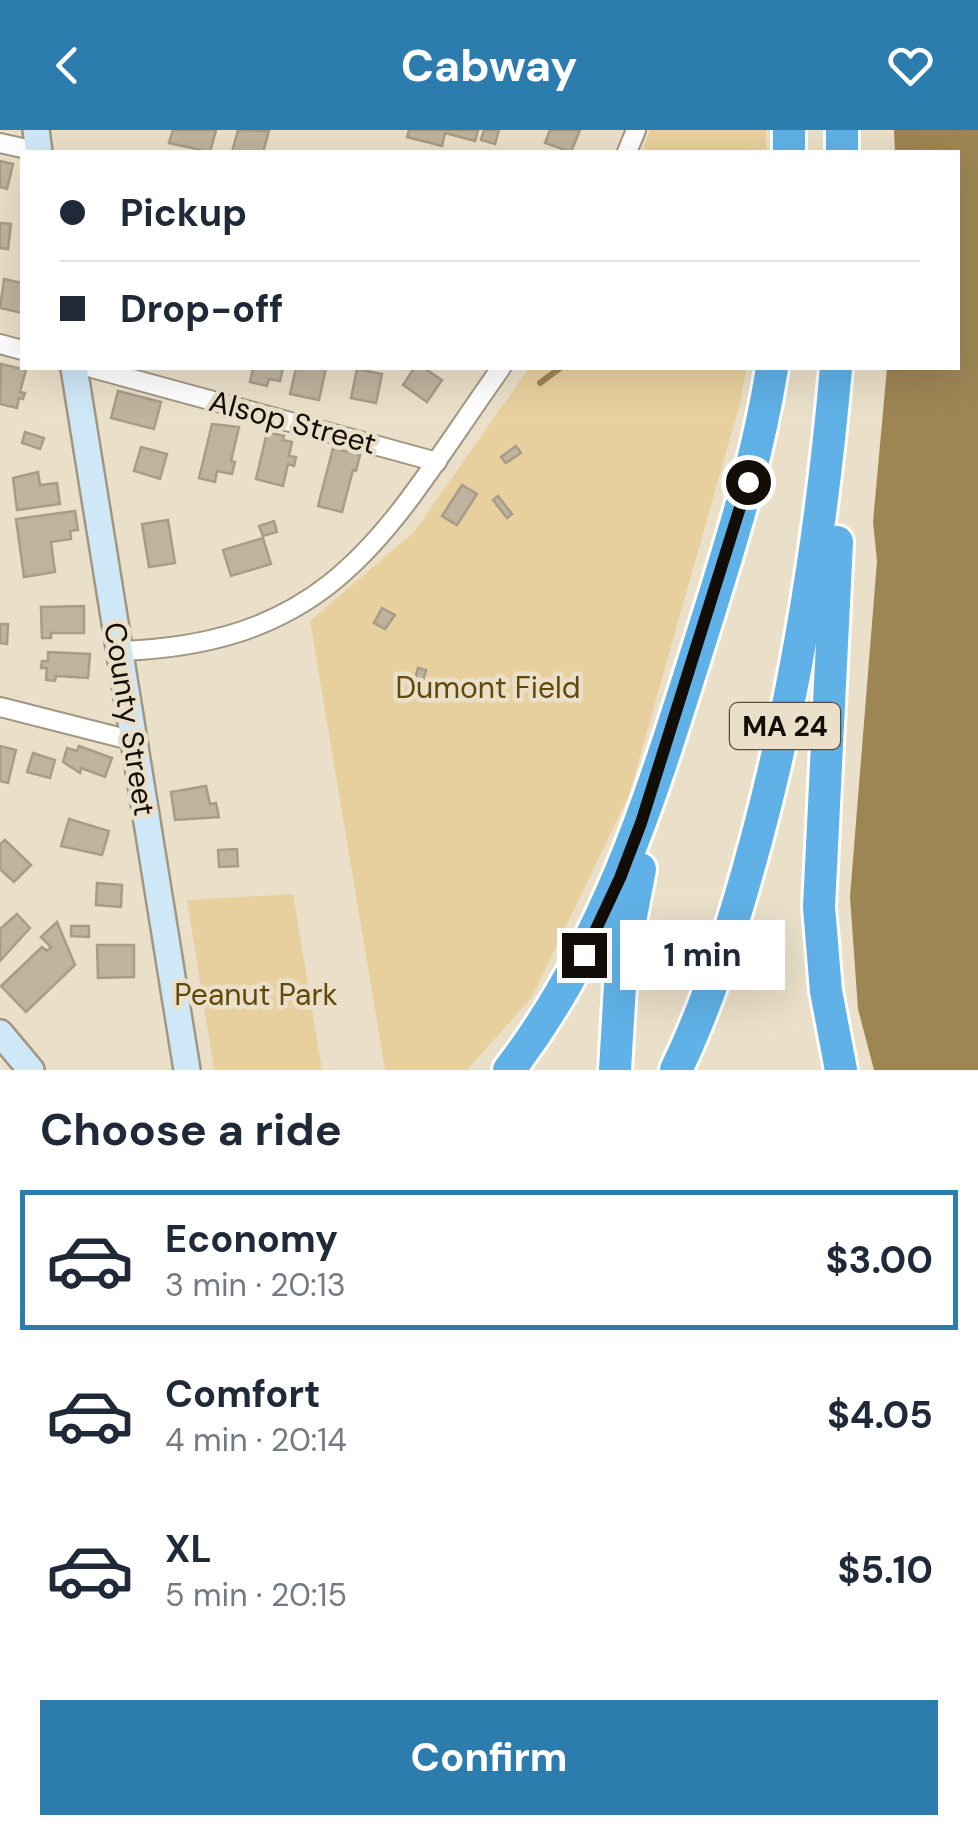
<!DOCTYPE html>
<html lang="en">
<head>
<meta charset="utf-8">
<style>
	:root { --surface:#fff; --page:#f2f2f3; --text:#1f2937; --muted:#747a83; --line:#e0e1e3; --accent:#2c7dae }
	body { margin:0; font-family:"DM Sans",sans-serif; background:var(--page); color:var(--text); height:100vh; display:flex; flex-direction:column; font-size:38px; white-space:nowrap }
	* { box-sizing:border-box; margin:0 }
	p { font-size:32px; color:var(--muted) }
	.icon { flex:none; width:55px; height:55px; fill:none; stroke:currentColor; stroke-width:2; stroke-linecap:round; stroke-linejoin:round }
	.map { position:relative; height:940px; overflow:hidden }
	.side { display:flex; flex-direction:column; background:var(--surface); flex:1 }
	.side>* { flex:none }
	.banner { position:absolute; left:20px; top:20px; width:940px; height:220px; border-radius:0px; box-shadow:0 10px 40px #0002; display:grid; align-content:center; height:220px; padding:0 40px; background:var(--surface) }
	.end { position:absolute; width:45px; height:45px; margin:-22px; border:12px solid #120e07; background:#fff; box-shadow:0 0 0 5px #fff }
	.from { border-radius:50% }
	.bubble { position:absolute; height:70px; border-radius:0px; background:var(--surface); box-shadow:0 10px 40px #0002; font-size:32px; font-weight:700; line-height:70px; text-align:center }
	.banner b { display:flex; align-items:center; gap:35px; height:95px; font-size:38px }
	.banner b+b { border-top:2px solid var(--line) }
	.banner i { width:25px; height:25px; background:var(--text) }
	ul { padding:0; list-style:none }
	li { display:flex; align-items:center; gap:30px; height:140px; margin:0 20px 15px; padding:0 20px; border:5px solid transparent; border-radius:0px }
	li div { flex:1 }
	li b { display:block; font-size:38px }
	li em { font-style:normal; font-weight:700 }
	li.selected { border-color:var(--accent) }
	li>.icon { width:90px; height:90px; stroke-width:1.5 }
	h2 { padding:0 40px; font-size:45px; line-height:120px }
	.primary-button { display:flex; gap:20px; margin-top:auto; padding:20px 40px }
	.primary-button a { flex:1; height:115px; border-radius:0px; background:var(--accent); color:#fff; font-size:40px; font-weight:700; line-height:115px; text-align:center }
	header { display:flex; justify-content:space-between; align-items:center; height:130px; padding:0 40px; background:var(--accent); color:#fff; font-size:45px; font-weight:700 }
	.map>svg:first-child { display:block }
</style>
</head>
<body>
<header><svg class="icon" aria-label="back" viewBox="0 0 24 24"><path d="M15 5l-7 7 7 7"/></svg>Cabway<svg class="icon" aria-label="heart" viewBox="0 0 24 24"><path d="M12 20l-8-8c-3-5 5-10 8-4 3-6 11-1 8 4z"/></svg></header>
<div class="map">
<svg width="978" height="940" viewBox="0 0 978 940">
	<rect width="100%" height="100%" fill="#eadfc8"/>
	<g fill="#e8d09e">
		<polygon points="650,0 766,0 766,22 642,22"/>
		<polygon points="529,238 746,238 740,273 629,665 532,867 467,940 385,940 310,491 414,402"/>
		<polygon points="293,764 322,940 214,940 187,770"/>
	</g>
	<polygon fill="#9d8554" points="894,0 978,0 978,940 874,940 858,879 850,767 877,431 873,392 887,238 958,238 958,22 895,22"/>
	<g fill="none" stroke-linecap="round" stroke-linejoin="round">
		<polyline stroke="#9d8554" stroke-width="6" points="540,253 560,238"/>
	</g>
	<g fill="#beb39d" stroke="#a79c87" stroke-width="2.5">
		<polygon points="173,0 216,0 210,22 169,13"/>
		<polygon points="238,0 269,1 263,22 232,22"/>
		<polygon points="409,0 478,0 475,11 445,3 442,16 407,7"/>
		<polygon points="484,0 499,0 495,14 481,10"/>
		<polygon points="550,0 580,0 571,22 545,13"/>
		<polygon points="0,31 13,34 7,59 0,57"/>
		<polygon points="0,93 11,94 8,119 0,118"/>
		<polygon points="4,149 22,153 22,183 0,178"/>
		<polygon points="1,234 26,240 20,262 25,263 23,269 19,268 17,278 0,274"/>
		<polygon points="253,238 283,238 280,251 269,249 267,256 250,252"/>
		<polygon points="296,238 326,238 319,270 290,264"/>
		<polygon points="414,238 424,238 442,250 427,272 403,255"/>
		<polygon points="357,239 382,244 376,273 351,268"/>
		<polygon points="118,261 161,272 154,299 111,288"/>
		<polygon points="212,294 239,297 231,331 235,332 232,344 217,341 215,352 199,348"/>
		<polygon points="25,302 44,308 40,319 22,313"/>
		<polygon points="267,302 284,306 283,310 292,312 289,326 296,327 294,336 288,334 283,356 256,349"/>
		<polygon points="516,316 521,323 506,333 501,327"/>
		<polygon points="141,317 167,324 160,349 134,341"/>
		<polygon points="333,318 360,325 356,341 353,340 342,382 318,376"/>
		<polygon points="38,342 40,355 57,353 60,374 17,380 13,348"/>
		<polygon points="462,355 477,364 457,395 442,386"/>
		<polygon points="498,366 512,384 507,388 493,370"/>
		<polygon points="75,381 78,400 70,401 71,409 51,412 55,442 24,447 16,389"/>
		<polygon points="168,390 175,433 149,437 142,394"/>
		<polygon points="274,391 277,402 263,406 259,396"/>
		<polygon points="263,408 271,434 231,446 223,420"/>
		<polygon points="84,476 84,503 51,503 51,508 42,508 41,477"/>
		<polygon points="382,478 395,485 385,499 374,493"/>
		<polygon points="0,494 8,494 7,514 0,513"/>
		<polygon points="48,522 90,524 88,548 56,546 55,551 46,550 47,538 41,538 42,531 48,531"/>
		<polygon points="418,538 426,540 421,558 413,556"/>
		<polygon points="0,616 16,620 8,653 0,651"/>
		<polygon points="79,616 112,628 105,647 81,638 80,643 63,632 67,618 77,621"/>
		<polygon points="33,623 55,630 50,648 27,642"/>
		<polygon points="206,656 210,674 216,673 219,687 175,690 171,662"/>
		<polygon points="69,689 109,701 102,725 61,716"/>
		<polygon points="5,710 31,735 14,752 0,739 0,714"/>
		<polygon points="237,719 238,736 219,737 218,720"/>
		<polygon points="97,753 122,755 121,777 96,775"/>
		<polygon points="17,784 30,798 0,831 0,799"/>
		<polygon points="57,792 75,835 26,882 1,856 42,817 47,821 51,817 41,807"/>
		<polygon points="71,796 89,796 89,807 71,806"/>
		<polygon points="97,815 134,815 134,847 98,848"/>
	</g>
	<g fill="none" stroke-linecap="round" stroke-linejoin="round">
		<defs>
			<g id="street">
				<polyline points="0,13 40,22"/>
				<polyline points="627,22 636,0"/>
				<polyline points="0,214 22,220"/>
				<polyline points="92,238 437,332"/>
				<path d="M119 521C339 514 388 397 501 238"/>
				<polyline points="0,577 134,611"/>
			</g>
			<g id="secondary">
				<polyline points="36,0 39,22"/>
				<polyline points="74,238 187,940"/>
				<polyline points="0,903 31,940"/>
			</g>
			<g id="highway">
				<polyline points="842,0 842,22"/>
				<polyline points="789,22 789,0"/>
				<polyline points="837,412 819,777 826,861 841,940"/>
				<path d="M509 940C606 814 651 667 698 518 727 426 757 333 772 238"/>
				<polyline points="615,940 621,838 640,739"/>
				<path d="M676 940C707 876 729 808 748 740 795 575 821 408 836 238"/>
			</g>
		</defs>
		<use href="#street" stroke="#a19681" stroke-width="22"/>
		<use href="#secondary" stroke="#a19681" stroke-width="30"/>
		<use href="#highway" stroke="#fff" stroke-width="38"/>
		<use href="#street" stroke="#fff" stroke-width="18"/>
		<use href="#secondary" stroke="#cfe8f8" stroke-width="25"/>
		<use href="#highway" stroke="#60b1e7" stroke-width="32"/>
	</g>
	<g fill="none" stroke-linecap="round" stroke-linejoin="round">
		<polyline stroke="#120e07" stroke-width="12" points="584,825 620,748 641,693 748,352"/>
	</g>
	<g text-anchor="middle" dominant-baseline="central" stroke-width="9" stroke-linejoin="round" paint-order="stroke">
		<rect fill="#eadfc8" stroke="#534d41" stroke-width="2.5" x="730" y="573" width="110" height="46" rx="8"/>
		<g font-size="28" font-weight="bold" fill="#120e07">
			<text x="785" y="596">MA 24</text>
		</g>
		<g font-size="30" fill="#120e07" stroke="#eadfc8">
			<text transform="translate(293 292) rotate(15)">Alsop Street</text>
			<text transform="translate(130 589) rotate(81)">County Street</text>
		</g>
		<g font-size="30" fill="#624909" stroke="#eadfc8">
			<text x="488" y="557">Dumont Field</text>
			<text x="256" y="864">Peanut Park</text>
		</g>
	</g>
</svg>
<i class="end from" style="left:748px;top:352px"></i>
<i class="end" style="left:584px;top:825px"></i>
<div class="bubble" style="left:620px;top:790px;width:165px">1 min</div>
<div class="banner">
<b><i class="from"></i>Pickup</b>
<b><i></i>Drop-off</b>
</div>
</div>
<section class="side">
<h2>Choose a ride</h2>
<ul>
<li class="selected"><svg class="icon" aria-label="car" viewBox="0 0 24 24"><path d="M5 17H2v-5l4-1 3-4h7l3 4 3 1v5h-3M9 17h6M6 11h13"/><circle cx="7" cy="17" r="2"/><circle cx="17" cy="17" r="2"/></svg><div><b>Economy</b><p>3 min · 20:13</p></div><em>$3.00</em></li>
<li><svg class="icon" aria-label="car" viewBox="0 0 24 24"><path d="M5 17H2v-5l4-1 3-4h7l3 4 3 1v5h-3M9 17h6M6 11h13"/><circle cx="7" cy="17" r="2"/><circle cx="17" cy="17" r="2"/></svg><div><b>Comfort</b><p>4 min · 20:14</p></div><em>$4.05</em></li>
<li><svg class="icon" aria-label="car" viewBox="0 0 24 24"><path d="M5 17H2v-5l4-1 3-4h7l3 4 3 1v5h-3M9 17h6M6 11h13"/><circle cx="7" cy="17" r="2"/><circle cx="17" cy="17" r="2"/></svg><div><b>XL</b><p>5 min · 20:15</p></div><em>$5.10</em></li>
</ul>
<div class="primary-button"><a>Confirm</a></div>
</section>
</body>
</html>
